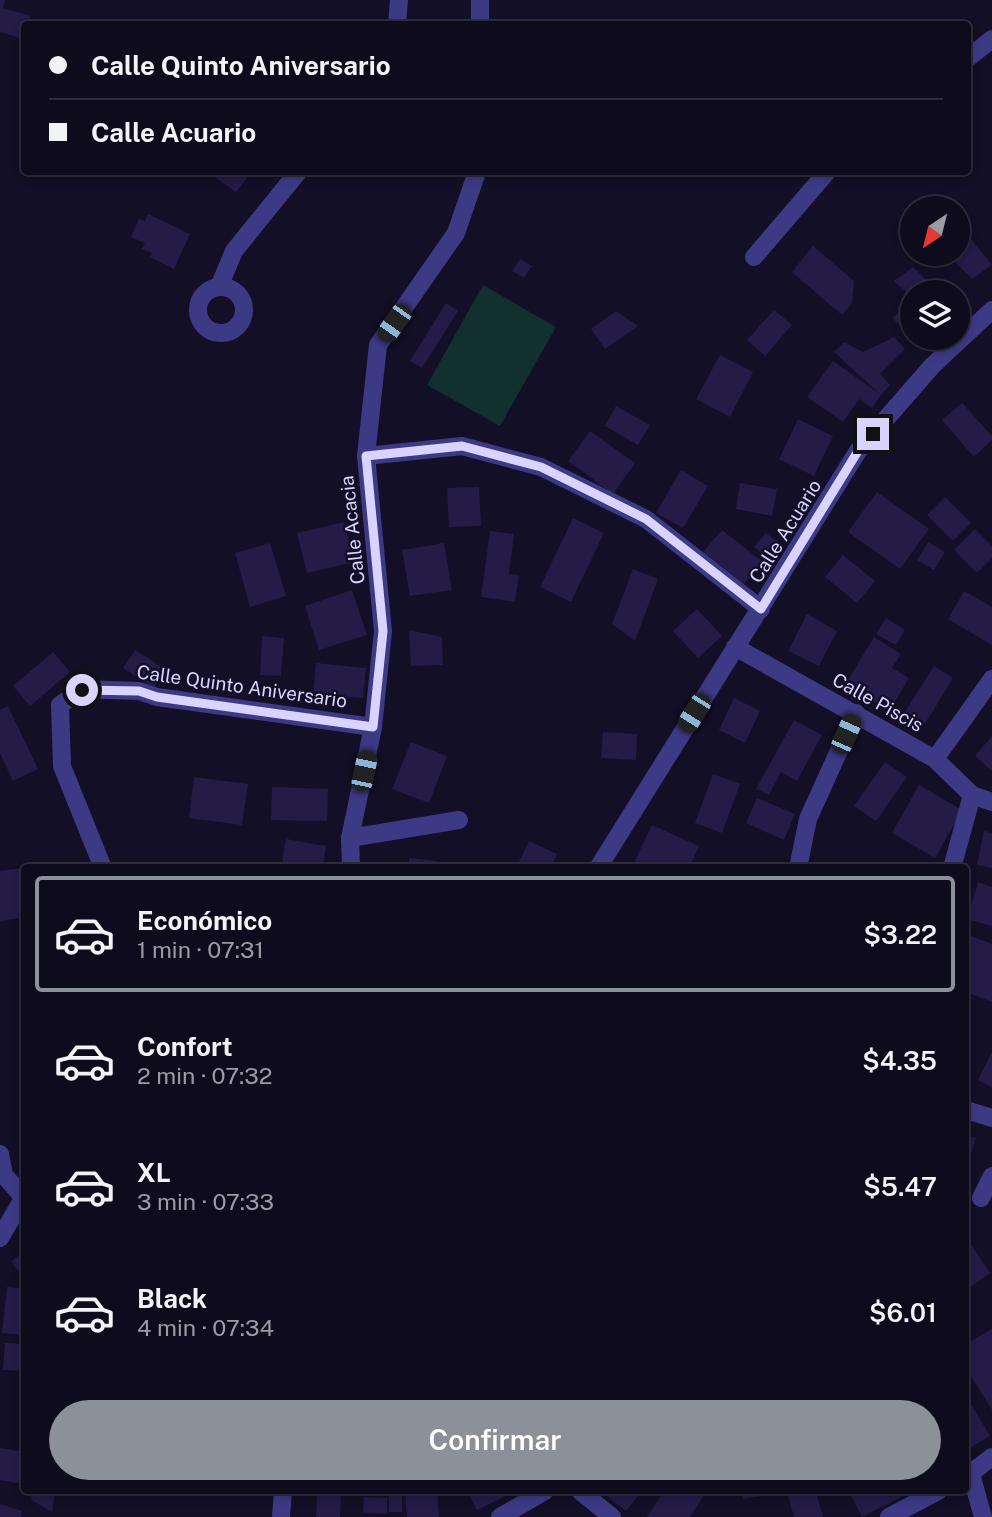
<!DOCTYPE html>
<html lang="es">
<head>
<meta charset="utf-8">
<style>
	:root { --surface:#0e0b1c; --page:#171425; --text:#f1f3f6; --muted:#9b9ba3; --line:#2e2b3b; --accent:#8c9099 }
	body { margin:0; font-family:"Public Sans",sans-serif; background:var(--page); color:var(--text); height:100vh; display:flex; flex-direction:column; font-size:26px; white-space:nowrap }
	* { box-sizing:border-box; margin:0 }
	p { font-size:23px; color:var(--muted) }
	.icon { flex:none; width:38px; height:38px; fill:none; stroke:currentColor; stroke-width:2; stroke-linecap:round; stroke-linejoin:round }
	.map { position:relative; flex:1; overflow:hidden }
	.drawer { position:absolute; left:21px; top:864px; width:948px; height:630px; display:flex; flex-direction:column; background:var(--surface); border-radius:7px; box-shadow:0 4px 10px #0003,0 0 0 2px var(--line) }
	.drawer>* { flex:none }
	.guide { position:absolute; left:21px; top:21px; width:950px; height:154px; border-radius:7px; box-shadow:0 4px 10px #0003,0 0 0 2px var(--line); display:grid; align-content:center; height:154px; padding:0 28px; background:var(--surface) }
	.needle { width:46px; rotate:215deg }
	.tools { position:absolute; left:900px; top:196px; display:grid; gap:14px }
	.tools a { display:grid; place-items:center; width:70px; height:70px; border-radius:50%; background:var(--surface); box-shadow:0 4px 10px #0003,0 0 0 2px var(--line); font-size:35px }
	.end { position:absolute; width:32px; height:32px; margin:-16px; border:9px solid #d9d4ff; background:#111; box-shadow:0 0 0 4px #111 }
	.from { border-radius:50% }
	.car { position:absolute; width:21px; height:42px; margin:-21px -10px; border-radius:9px; box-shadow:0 0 5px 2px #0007; background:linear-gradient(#222 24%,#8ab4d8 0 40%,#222 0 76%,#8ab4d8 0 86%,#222 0) }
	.guide b { display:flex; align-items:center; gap:24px; height:66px; font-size:26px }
	.guide b+b { border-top:2px solid var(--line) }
	.guide i { width:18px; height:18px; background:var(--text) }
	ul { padding:12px 0 0; list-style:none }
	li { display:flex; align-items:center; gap:21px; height:116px; margin:0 14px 10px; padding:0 14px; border:4px solid transparent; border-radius:7px }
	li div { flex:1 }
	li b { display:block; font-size:26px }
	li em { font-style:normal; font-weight:600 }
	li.active { border-color:var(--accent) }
	li>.icon { width:63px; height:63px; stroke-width:1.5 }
	.button { display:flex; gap:14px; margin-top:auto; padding:14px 28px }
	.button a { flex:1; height:80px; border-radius:42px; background:var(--accent); color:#fff; font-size:28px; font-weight:600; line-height:80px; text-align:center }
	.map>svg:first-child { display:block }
</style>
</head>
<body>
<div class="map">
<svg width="992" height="1517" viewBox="0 0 992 1517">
	<rect width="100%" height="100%" fill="#130f26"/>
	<polygon fill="#12302f" points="483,285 556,327 500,426 427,385"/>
	<g fill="#241b47">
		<polygon points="0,0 5,0 3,8 31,16 28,24 24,24 24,32 22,31 20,38 0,32"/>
		<polygon points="208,172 251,172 236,192"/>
		<polygon points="148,214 190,234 174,269 150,257 152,253 142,249 145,243 131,237 139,219 145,221"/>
		<polygon points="957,222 992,265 972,279 948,254 957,254"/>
		<polygon points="813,246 854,281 852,303 842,315 792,272"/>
		<polygon points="520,259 532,266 524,278 512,271"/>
		<polygon points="913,267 939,292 912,292 912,297 894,281"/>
		<polygon points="912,301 912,337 892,318"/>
		<polygon points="446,303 458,311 422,368 410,361"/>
		<polygon points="774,310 792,325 765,356 747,340"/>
		<polygon points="616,311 638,326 605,349 591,329"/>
		<polygon points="894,337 905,349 880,374 890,385 881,395 834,352 844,342 863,352"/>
		<polygon points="720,355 753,372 730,417 696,399"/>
		<polygon points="833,361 881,395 872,408 859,399 843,422 807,397"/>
		<polygon points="962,403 992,436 992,440 974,457 942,420"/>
		<polygon points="616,406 650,425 638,445 605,426"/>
		<polygon points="798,419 833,436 814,476 779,459"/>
		<polygon points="590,431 635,463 613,494 568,461"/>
		<polygon points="681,470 708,486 683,528 656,513"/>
		<polygon points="740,483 777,489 772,516 736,509"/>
		<polygon points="479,487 481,526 449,527 447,488"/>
		<polygon points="877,492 929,529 900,569 848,532"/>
		<polygon points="945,497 971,523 953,541 927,515"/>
		<polygon points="573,518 604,533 571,602 540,587"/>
		<polygon points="344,522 354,562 307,573 297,533"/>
		<polygon points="975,529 992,546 992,558 977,573 954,550"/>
		<polygon points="722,530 763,562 744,584 703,552"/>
		<polygon points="490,531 514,534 509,574 519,575 515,602 481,597"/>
		<polygon points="766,533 784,547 772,561 754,547"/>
		<polygon points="928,542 945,552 934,570 917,560"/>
		<polygon points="270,543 286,596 250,607 235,553"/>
		<polygon points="444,543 452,590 410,596 402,550"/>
		<polygon points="843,555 875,581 857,603 825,577"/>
		<polygon points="633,569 658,579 635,641 612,624"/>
		<polygon points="352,590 367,635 319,650 305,606"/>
		<polygon points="964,591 992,607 992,645 948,619"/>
		<polygon points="697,609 722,636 698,658 673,631"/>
		<polygon points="807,614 837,631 819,666 788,651"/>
		<polygon points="886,618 905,630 896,645 876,634"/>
		<polygon points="409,630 442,637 443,665 411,666"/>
		<polygon points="262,636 284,638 281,676 260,675"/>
		<polygon points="874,637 901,654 892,668 909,678 889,711 845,685"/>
		<polygon points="135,650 165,669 154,688 123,668"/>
		<polygon points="53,652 70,672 30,706 13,686"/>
		<polygon points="316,663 366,668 363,698 313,694"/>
		<polygon points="934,666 953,678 925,724 905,712"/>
		<polygon points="734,698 760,711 745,743 719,730"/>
		<polygon points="8,706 38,769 13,781 0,753 0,710"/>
		<polygon points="794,720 822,735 797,781 781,772 769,795 756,789"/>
		<polygon points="603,732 637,734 636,760 601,758"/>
		<polygon points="992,736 992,771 975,756"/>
		<polygon points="411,742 447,756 429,803 392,789"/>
		<polygon points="885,762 907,777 876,821 854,806"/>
		<polygon points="713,774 740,784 722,833 695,823"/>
		<polygon points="194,777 248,784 242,825 189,818"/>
		<polygon points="919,785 962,810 935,858 892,833"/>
		<polygon points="272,787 328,789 327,821 271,820"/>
		<polygon points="757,798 795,814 784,840 746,823"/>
		<polygon points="652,825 699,846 689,868 645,868 634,863"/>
		<polygon points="984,831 992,833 992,868 977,865"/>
		<polygon points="286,839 326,846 323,868 281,868"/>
		<polygon points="529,841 557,854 551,868 516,868"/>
		<polygon points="409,858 437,861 433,868 408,868"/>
		<polygon points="23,868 24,917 0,921 0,871"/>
		<polygon points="978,882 992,887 992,926 967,919"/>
		<polygon points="966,934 992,944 992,1002 966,992"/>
		<polygon points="992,1052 992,1087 978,1080"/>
		<polygon points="966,1135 976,1138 966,1167"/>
		<polygon points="966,1237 990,1273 966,1290"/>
		<polygon points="24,1251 24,1277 11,1262"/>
		<polygon points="7,1287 24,1289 24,1335 2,1333"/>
		<polygon points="992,1329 992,1410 966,1368 966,1344"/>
		<polygon points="5,1343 24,1344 24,1371 3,1370"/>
		<polygon points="966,1396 990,1436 966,1450"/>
		<polygon points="0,1448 24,1452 24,1484 0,1480"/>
		<polygon points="32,1491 55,1491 52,1512 31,1500"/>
		<polygon points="317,1491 341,1491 340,1517 316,1517"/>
		<polygon points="405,1491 437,1491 439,1517 407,1517"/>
		<polygon points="467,1491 516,1491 477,1510"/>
		<polygon points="600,1491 642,1491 626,1511"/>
		<polygon points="664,1491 698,1491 704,1495 690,1517 647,1517"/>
		<polygon points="742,1491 766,1491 767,1495 743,1499"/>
		<polygon points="787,1491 816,1491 823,1517 794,1517"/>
		<polygon points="849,1491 898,1491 901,1497 862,1517"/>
		<polygon points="389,1494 402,1495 402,1512 389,1512"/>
		<polygon points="364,1497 387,1498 387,1514 363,1513"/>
		<polygon points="0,1504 22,1511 21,1517 0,1517"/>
	</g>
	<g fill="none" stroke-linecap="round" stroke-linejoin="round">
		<g stroke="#3d3a85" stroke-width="18">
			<polyline points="397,24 399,0"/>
			<polyline points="480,24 480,0"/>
			<polyline points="968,58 992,39"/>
			<polyline points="754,257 827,172"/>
			<circle cx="221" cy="310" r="23"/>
			<polyline points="219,287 234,251 298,172"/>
			<polyline points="366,456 462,446 541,467 646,519 761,609"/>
			<polyline points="735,647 935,759 972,795 992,802"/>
			<polyline points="935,759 992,679"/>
			<polyline points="350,838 459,820"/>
			<polyline points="103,868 62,766 60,705 82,689 139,691 157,697 373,727"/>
			<polyline points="351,868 350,838 373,727 383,631 366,456 378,345 456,233 477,172"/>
			<polyline points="598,868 858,451 932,366 992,310"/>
			<polyline points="798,868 808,819 856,713"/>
			<polyline points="952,868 972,795"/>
			<polyline points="966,1110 992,1118"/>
			<polyline points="0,1154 4,1175 23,1197"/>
			<polyline points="981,1198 992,1176"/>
			<polyline points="0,1238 24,1197"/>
			<polyline points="971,1474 983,1517"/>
			<polyline points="966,1477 992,1457"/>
			<polyline points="580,1491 612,1517"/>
			<polyline points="281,1517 283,1491"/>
			<polyline points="500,1517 545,1491"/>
			<polyline points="889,1517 938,1491"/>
		</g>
	</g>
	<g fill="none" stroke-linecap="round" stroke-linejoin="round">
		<polyline stroke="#d9d4ff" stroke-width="9" points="82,690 139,691 157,697 373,727 383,631 366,456 462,446 541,467 646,519 761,609 858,451 873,434"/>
	</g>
	<g text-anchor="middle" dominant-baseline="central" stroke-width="5" stroke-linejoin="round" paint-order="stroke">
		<g font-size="19" fill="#d9d4ff" stroke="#130f26">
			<text transform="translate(352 530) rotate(-96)">Calle Acacia</text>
			<text transform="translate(785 531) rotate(-58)">Calle Acuario</text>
			<text transform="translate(242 686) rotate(8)">Calle Quinto Aniversario</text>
			<text transform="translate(878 702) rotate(29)">Calle Piscis</text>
		</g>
	</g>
</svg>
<div class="tools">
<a><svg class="needle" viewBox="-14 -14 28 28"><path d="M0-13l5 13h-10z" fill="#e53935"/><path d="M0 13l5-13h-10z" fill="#9b9ba3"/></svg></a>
<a><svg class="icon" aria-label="layers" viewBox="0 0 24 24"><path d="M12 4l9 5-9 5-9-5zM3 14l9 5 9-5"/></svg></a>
</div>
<i class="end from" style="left:82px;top:690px"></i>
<i class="end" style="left:873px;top:434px"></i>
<i class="car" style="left:394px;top:323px;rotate:215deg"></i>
<i class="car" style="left:694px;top:713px;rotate:212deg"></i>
<i class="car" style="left:846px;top:734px;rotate:24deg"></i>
<i class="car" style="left:364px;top:771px;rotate:12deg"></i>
<div class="guide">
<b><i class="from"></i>Calle Quinto Aniversario</b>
<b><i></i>Calle Acuario</b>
</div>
<section class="drawer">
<ul>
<li class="active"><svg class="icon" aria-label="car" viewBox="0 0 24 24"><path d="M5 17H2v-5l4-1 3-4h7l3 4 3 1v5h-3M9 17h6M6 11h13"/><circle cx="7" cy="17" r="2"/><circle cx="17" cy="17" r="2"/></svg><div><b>Económico</b><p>1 min · 07:31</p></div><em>$3.22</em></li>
<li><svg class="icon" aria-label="car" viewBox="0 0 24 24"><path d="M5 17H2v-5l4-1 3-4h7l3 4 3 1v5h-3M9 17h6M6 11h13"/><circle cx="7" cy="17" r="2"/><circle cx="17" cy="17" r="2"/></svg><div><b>Confort</b><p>2 min · 07:32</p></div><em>$4.35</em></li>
<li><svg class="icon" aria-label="car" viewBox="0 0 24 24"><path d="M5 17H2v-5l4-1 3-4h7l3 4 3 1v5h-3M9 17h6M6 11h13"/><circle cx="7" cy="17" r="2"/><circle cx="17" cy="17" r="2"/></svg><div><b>XL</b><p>3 min · 07:33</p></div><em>$5.47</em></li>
<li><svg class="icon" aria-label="car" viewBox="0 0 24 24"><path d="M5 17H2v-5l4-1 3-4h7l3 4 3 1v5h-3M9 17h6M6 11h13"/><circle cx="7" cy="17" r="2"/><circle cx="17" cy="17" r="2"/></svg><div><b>Black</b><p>4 min · 07:34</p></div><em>$6.01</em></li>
</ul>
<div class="button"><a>Confirmar</a></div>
</section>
</div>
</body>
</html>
